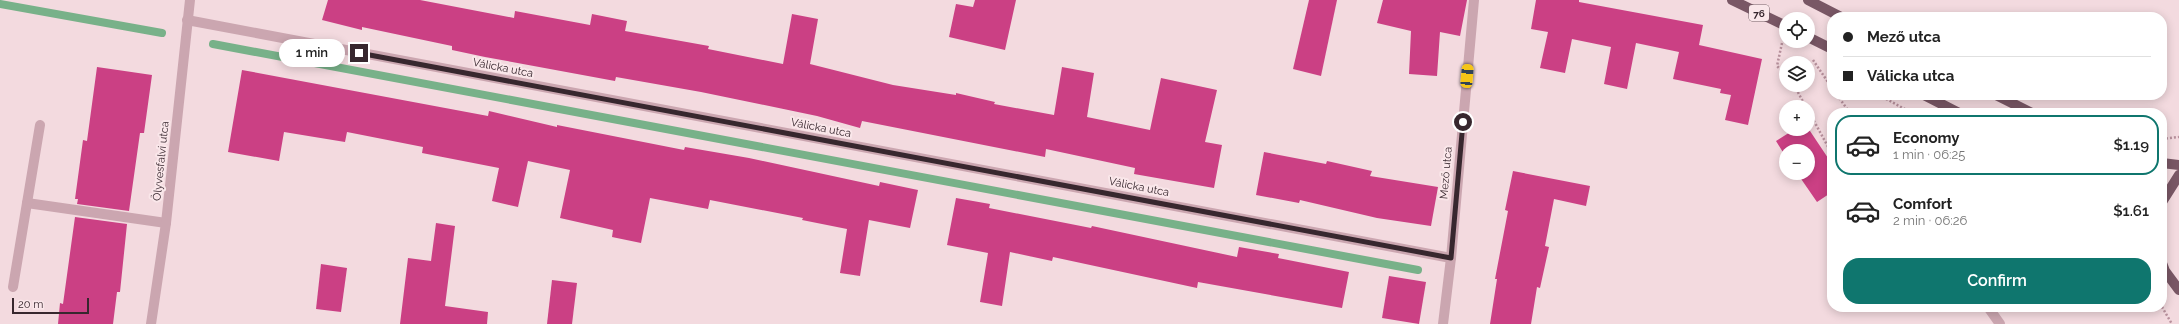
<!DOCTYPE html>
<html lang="en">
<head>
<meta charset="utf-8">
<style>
	:root { --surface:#fff; --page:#f2f2f2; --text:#222; --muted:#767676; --line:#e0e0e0; --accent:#0f766e }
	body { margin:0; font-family:Raleway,sans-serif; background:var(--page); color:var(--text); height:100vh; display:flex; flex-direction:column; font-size:15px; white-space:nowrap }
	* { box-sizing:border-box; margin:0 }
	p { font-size:13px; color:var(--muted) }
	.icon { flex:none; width:22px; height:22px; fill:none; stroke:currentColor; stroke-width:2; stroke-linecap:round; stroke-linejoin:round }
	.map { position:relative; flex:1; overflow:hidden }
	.side { position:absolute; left:1827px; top:108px; width:340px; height:204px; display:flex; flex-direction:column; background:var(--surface); border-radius:16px; box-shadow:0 2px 10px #0003 }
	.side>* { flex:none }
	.banner { position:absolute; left:1827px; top:12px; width:340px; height:88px; border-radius:16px; box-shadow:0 2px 10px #0003; display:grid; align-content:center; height:88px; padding:0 16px; background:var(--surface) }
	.controls { position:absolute; left:1779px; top:12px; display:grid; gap:8px }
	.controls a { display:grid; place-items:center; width:36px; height:36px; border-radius:50%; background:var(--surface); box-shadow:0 2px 10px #0003; font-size:20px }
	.scale { position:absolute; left:12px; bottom:10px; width:77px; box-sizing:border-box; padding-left:4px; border:2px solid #37272e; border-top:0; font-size:11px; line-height:14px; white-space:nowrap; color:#37272e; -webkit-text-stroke:3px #fae7ea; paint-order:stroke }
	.end { position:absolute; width:18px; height:18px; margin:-9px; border:5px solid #37272e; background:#fff; box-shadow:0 0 0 2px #fff }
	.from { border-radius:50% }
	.bubble { position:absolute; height:28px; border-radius:14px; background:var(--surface); box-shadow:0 2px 10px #0003; font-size:13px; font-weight:600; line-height:28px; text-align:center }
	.car { position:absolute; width:12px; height:24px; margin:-12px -6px; border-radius:5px; box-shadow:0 0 3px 1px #0007; background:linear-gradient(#f5c518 24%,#345 0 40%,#f5c518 0 76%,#345 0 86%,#f5c518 0) }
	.banner b { display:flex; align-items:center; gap:14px; height:38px; font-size:15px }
	.banner b+b { border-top:1px solid var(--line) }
	.banner i { width:10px; height:10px; background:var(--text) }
	ul { padding:7px 0 0; list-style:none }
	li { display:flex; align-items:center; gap:12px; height:60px; margin:0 8px 6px; padding:0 8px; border:2px solid transparent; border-radius:16px }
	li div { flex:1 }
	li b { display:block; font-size:15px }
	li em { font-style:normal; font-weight:600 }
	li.selected { border-color:var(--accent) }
	li>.icon { width:36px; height:36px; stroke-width:1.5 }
	.cta { display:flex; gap:8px; margin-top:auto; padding:8px 16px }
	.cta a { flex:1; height:46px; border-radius:16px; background:var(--accent); color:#fff; font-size:16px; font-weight:600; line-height:46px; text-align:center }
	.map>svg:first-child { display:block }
</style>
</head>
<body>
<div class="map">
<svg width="2179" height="324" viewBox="0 0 2179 324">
	<rect width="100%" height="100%" fill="#f3dadf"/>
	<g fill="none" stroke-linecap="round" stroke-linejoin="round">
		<g stroke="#78b189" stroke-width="8">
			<polyline points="0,4 162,33"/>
			<polyline points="213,44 1418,270"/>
		</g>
	</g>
	<g fill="#cb4084">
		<polygon points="328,0 420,0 514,18 515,11 590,25 592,14 627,21 625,31 709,46 708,49 783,64 792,14 818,19 810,64 893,85 956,95 956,93 995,102 994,104 1054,115 1062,67 1094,73 1087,117 1150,130 1161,78 1217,90 1205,142 1222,145 1214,188 1134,174 1135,168 1046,149 1045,157 862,121 860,128 817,116 701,92 616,77 615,81 485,57 452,50 452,46 362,27 362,30 322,20"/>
		<polygon points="975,0 1016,0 1005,50 949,37 956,4 973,7"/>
		<polygon points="1309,0 1337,0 1321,76 1293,69"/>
		<polygon points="1383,0 1467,0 1460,36 1440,32 1437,76 1409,74 1411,31 1377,23"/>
		<polygon points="1536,0 1579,0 1579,2 1703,25 1699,45 1762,59 1748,125 1725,120 1731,95 1720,93 1721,89 1673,79 1679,52 1636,43 1627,89 1604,84 1611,47 1572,39 1565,73 1540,68 1548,32 1531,29"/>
		<polygon points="97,67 152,75 144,133 140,133 129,211 77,204 78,199 75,199 83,140 87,141"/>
		<polygon points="242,70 488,116 489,111 557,127 557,125 684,150 685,147 749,158 879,186 880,182 918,190 910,228 869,220 860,276 840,273 847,229 802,220 803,218 710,200 708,209 650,198 641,243 612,237 613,230 560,218 570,170 528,161 518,207 492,201 499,168 422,153 423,147 347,132 345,142 284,132 279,161 228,152"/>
		<polygon points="1808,128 1832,164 1832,192 1817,202 1797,173 1808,173 1808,151 1786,151 1786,157 1776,141 1795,129"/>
		<polygon points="1264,152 1326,164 1327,161 1372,171 1370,176 1438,187 1431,226 1377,218 1300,200 1299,203 1256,195"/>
		<polygon points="1513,171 1590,186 1586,206 1554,199 1545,246 1549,247 1540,288 1537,287 1531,324 1490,324 1497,279 1495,279 1508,211 1505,210"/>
		<polygon points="956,198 990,204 989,208 1091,228 1092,226 1237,257 1239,247 1279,254 1278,258 1349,272 1342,308 1198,282 1197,288 1053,257 1052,261 1010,252 1002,306 980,302 988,253 947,245"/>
		<polygon points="75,217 127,224 120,292 117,292 113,324 58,324 60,303 63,304"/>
		<polygon points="436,223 455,226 445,306 488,312 487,324 400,324 408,258 431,261"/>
		<polygon points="321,264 347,268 341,312 316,309"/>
		<polygon points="1389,276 1426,282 1419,324 1382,318"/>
		<polygon points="552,280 577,283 572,324 547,324"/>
	</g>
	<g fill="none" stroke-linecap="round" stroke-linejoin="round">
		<g stroke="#b7909c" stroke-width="2.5" stroke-dasharray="2 2" stroke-linecap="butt">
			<polyline points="1782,43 1777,66 1786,75"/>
			<polyline points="1813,60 1832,88"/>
			<polyline points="1794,85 1806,107"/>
			<polyline points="1837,95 1850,113"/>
			<polyline points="1879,95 1912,113"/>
			<polyline points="1808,110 1832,154"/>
			<polyline points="2162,139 2179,137"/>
			<polyline points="2162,307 2172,324"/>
		</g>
		<g stroke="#cba6b0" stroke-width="10">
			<polyline points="27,203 166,223"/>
			<polyline points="13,287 40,125"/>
			<polyline points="1988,307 2000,324"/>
		</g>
		<g stroke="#cba6b0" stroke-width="10">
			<polyline points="187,20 1451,258"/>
			<polyline points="151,324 166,223 190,0"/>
			<polyline points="1443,324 1451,258 1474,0"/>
		</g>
		<g stroke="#795765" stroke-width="10">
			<polyline points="1732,0 1786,26"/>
			<polyline points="1808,0 1841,17"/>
			<polyline points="1808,37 1832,49"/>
			<polyline points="1924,95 1959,113"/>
			<polyline points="1996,95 2032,113"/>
			<polyline points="2162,163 2179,165"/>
			<polyline points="2162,202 2179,175"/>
			<polyline points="2162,263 2165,271 2179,290"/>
		</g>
	</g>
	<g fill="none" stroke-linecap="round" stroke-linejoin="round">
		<polyline stroke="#37272e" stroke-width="5" points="359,53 1451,258 1463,122"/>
	</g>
	<g text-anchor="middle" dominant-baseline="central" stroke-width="4" stroke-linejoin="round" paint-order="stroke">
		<rect fill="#fae7ea" stroke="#726166" stroke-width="1" x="1749" y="5" width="20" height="16" rx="3"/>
		<g font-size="10" font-weight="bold" fill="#37272e">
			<text x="1759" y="13">76</text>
		</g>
		<g font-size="11" fill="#37272e" stroke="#fae7ea">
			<text transform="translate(503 68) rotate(11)">Válicka utca</text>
			<text transform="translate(821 128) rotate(11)">Válicka utca</text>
			<text transform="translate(161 161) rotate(-84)">Ölyvesfalvi utca</text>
			<text transform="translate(1446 173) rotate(-85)">Mező utca</text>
			<text transform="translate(1139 187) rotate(11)">Válicka utca</text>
		</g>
	</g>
</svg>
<div class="controls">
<a><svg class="icon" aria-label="locate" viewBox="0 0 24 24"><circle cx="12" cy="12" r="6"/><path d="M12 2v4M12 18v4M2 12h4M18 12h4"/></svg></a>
<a><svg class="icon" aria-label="layers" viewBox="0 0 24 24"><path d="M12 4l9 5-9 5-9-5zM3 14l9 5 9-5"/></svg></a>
<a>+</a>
<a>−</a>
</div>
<div class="scale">20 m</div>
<i class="end from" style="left:1463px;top:122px"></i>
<i class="end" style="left:359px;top:53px"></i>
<div class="bubble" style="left:279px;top:39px;width:66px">1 min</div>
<i class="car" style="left:1467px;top:76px;rotate:5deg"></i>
<div class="banner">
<b><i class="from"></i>Mező utca</b>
<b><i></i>Válicka utca</b>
</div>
<section class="side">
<ul>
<li class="selected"><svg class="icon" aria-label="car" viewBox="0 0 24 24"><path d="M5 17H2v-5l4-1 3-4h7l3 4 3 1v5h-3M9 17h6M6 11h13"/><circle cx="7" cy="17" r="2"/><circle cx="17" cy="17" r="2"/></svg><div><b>Economy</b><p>1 min · 06:25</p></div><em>$1.19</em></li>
<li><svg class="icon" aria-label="car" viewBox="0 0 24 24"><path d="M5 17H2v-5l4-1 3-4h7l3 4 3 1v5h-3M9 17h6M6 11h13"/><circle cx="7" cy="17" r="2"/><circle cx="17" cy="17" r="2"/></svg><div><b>Comfort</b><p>2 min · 06:26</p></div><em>$1.61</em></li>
</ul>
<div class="cta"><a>Confirm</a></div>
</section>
</div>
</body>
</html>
